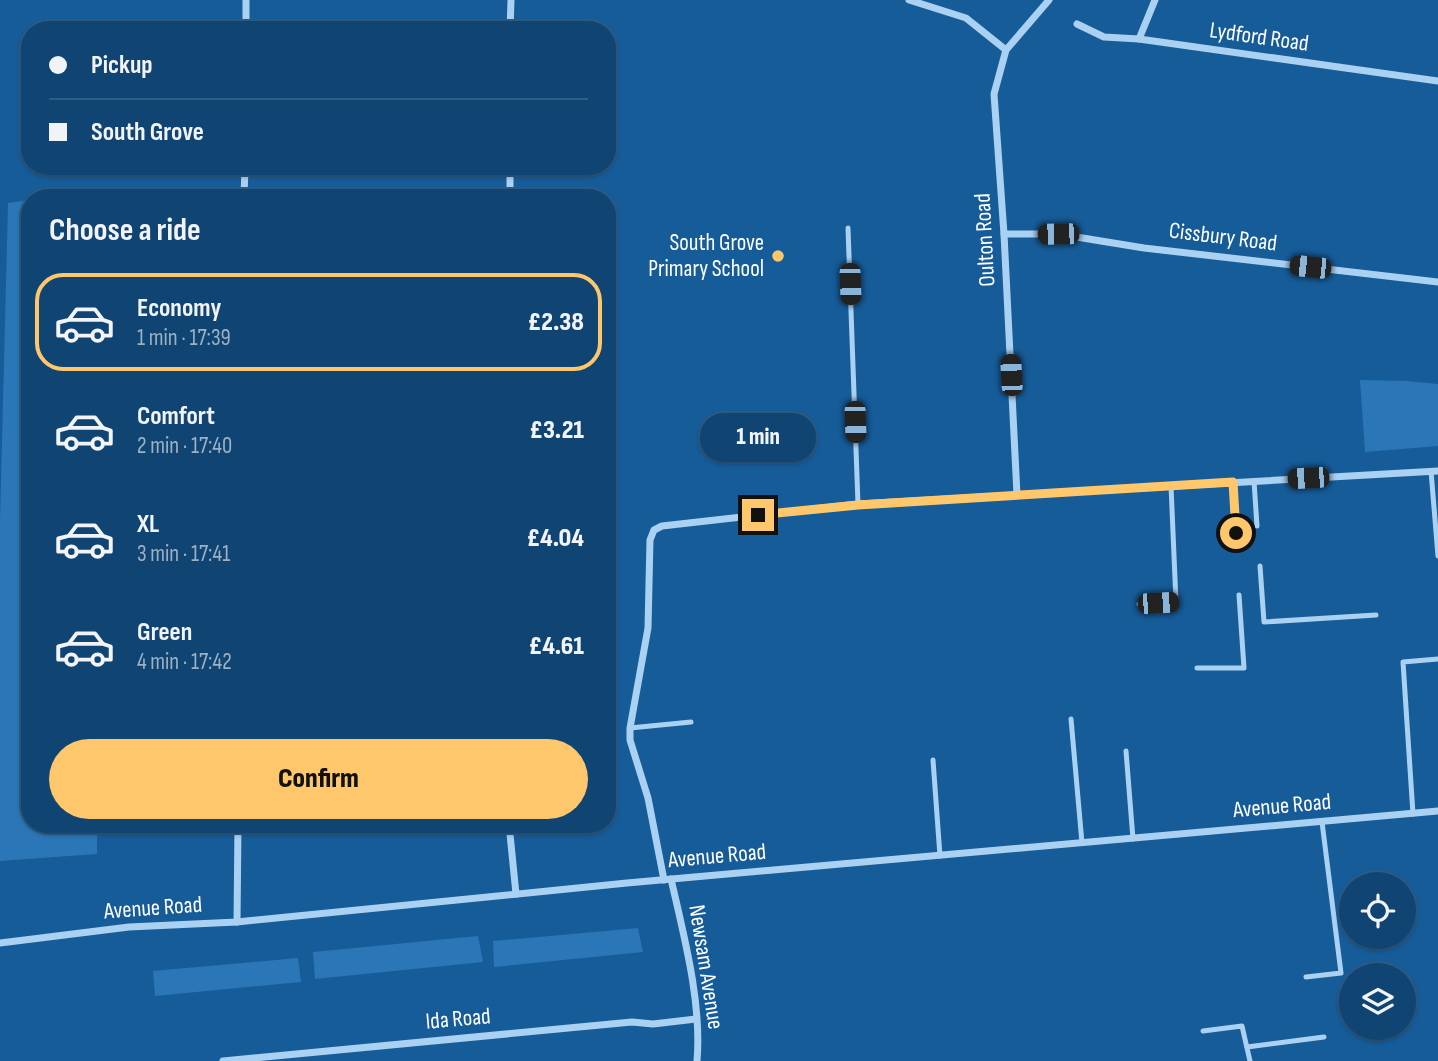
<!DOCTYPE html>
<html lang="en">
<head>
<meta charset="utf-8">
<style>
	:root { --surface:#104573; --page:#194c78; --text:#f1f3f6; --muted:#9cb1c4; --line:#305d85; --accent:#ffc76b }
	body { margin:0; font-family:"Sofia Sans Condensed",sans-serif; background:var(--page); color:var(--text); height:100vh; display:flex; flex-direction:column; font-size:26px; white-space:nowrap }
	* { box-sizing:border-box; margin:0 }
	p { font-size:23px; color:var(--muted) }
	.icon { flex:none; width:38px; height:38px; fill:none; stroke:currentColor; stroke-width:2; stroke-linecap:round; stroke-linejoin:round }
	.map { position:relative; flex:1; overflow:hidden }
	.panel { position:absolute; left:21px; top:189px; width:595px; height:644px; display:flex; flex-direction:column; background:var(--surface); border-radius:28px; box-shadow:0 2px 5px #0004,0 0 0 2px var(--line) }
	.panel>* { flex:none }
	.guide { position:absolute; left:21px; top:21px; width:595px; height:154px; border-radius:28px; box-shadow:0 2px 5px #0004,0 0 0 2px var(--line); display:grid; align-content:center; height:154px; padding:0 28px; background:var(--surface) }
	.controls { position:absolute; left:1339px; top:872px; display:grid; gap:14px }
	.controls a { display:grid; place-items:center; width:77px; height:77px; border-radius:50%; background:var(--surface); box-shadow:0 2px 5px #0004,0 0 0 2px var(--line); font-size:35px }
	.end { position:absolute; width:32px; height:32px; margin:-16px; border:9px solid #ffc76b; background:#111; box-shadow:0 0 0 4px #111 }
	.from { border-radius:50% }
	.bubble { position:absolute; height:49px; border-radius:24px; background:var(--surface); box-shadow:0 2px 5px #0004,0 0 0 2px var(--line); font-size:23px; font-weight:800; line-height:49px; text-align:center }
	.car { position:absolute; width:21px; height:42px; margin:-21px -10px; border-radius:9px; box-shadow:0 0 5px 2px #0007; background:linear-gradient(#222 24%,#8ab4d8 0 40%,#222 0 76%,#8ab4d8 0 86%,#222 0) }
	.guide b { display:flex; align-items:center; gap:24px; height:66px; font-size:26px }
	.guide b+b { border-top:2px solid var(--line) }
	.guide i { width:18px; height:18px; background:var(--text) }
	ul { padding:0; list-style:none }
	li { display:flex; align-items:center; gap:21px; height:98px; margin:0 14px 10px; padding:0 14px; border:4px solid transparent; border-radius:28px }
	li div { flex:1 }
	li b { display:block; font-size:26px }
	li em { font-style:normal; font-weight:800 }
	li.active { border-color:var(--accent) }
	li>.icon { width:63px; height:63px; stroke-width:1.5 }
	h2 { padding:0 28px; font-size:32px; line-height:84px }
	.button { display:flex; gap:14px; margin-top:auto; padding:14px 28px }
	.button a { flex:1; height:80px; border-radius:42px; background:var(--accent); color:#111; font-size:28px; font-weight:800; line-height:80px; text-align:center }
	.map>svg:first-child { display:block }
</style>
</head>
<body>
<div class="map">
<svg width="1438" height="1061" viewBox="0 0 1438 1061">
	<rect width="100%" height="100%" fill="#165c99"/>
	<g fill="#2a76b7">
		<polygon points="30,200 30,824 97,824 97,854 0,861 0,520 8,203"/>
		<polygon points="1360,380 1407,381 1438,384 1438,446 1365,452"/>
		<polygon points="638,928 643,952 494,967 493,941"/>
		<polygon points="478,936 483,962 315,979 313,952"/>
		<polygon points="298,958 301,982 155,996 153,971"/>
	</g>
	<g fill="none" stroke-linecap="round" stroke-linejoin="round">
		<g stroke="#abd1f2" stroke-width="5">
			<polyline points="848,228 858,504"/>
			<polyline points="1431,471 1438,556"/>
			<polyline points="1254,481 1257,526"/>
			<polyline points="1233,482 1236,533"/>
			<polyline points="1260,566 1264,622 1376,615"/>
			<polyline points="1139,604 1176,602 1171,486"/>
			<polyline points="1197,668 1244,668 1239,595"/>
			<polyline points="1071,719 1082,843"/>
			<polyline points="630,728 691,722"/>
			<polyline points="1126,751 1133,839"/>
			<polyline points="933,760 940,856"/>
			<polyline points="1413,814 1403,662 1438,659"/>
			<polyline points="1306,977 1341,973 1322,822"/>
			<polyline points="1203,1031 1242,1026 1250,1061"/>
			<polyline points="1247,1047 1324,1037"/>
		</g>
		<g stroke="#abd1f2" stroke-width="7">
			<polyline points="909,0 966,18 1006,50"/>
			<polyline points="1077,24 1104,37 1139,39 1438,81"/>
			<polyline points="246,30 246,0"/>
			<polyline points="510,30 511,0"/>
			<polyline points="1139,39 1155,0"/>
			<polyline points="244,198 245,166"/>
			<polyline points="510,198 510,166"/>
			<polyline points="1004,234 1058,234 1144,248 1438,282"/>
			<polyline points="1017,495 1004,234 994,94 1006,50 1049,0"/>
			<polyline points="509,824 516,894"/>
			<path d="M671 879C684 936 702 1003 697 1061"/>
			<polyline points="664,880 648,798 630,740 630,728 648,628 650,540 654,530 662,526 858,504 1438,471"/>
			<polyline points="237,922 238,824"/>
			<polyline points="0,943 129,927 237,922 627,883 1438,811"/>
			<polyline points="223,1061 632,1022 653,1024 696,1019"/>
		</g>
	</g>
	<g fill="none" stroke-linecap="round" stroke-linejoin="round">
		<polyline stroke="#ffc76b" stroke-width="9" points="758,515 858,505 1233,482 1236,533"/>
	</g>
	<circle fill="#ffc76b" stroke="#165c99" stroke-width="2.5" cx="778" cy="256" r="7"/>
	<g text-anchor="middle" dominant-baseline="central" stroke-width="5" stroke-linejoin="round" paint-order="stroke">
		<g font-size="23" fill="#fff" stroke="#165c99">
			<text transform="translate(1259 37) rotate(8)">Lydford Road</text>
			<text transform="translate(1223 237) rotate(7)">Cissbury Road</text>
			<text transform="translate(985 240) rotate(-93)">Oulton Road</text>
			<text transform="translate(1282 806) rotate(-5)">Avenue Road</text>
			<text transform="translate(717 856) rotate(-5)">Avenue Road</text>
			<text transform="translate(153 908) rotate(-4)">Avenue Road</text>
			<text transform="translate(706 967) rotate(81)">Newsam Avenue</text>
			<text transform="translate(458 1019) rotate(-5)">Ida Road</text>
		</g>
		<g font-size="23" fill="#fff" stroke="#165c99" text-anchor="end">
			<text x="764" y="243">South Grove<tspan x="764" dy="26">Primary School</tspan></text>
		</g>
	</g>
</svg>
<div class="controls">
<a><svg class="icon" aria-label="locate" viewBox="0 0 24 24"><circle cx="12" cy="12" r="6"/><path d="M12 2v4M12 18v4M2 12h4M18 12h4"/></svg></a>
<a><svg class="icon" aria-label="layers" viewBox="0 0 24 24"><path d="M12 4l9 5-9 5-9-5zM3 14l9 5 9-5"/></svg></a>
</div>
<i class="end from" style="left:1236px;top:533px"></i>
<i class="end" style="left:758px;top:515px"></i>
<div class="bubble" style="left:700px;top:413px;width:116px">1 min</div>
<i class="car" style="left:1058px;top:234px;rotate:269deg"></i>
<i class="car" style="left:1310px;top:267px;rotate:276deg"></i>
<i class="car" style="left:850px;top:284px;rotate:178deg"></i>
<i class="car" style="left:1011px;top:375px;rotate:357deg"></i>
<i class="car" style="left:855px;top:422px;rotate:178deg"></i>
<i class="car" style="left:1308px;top:478px;rotate:267deg"></i>
<i class="car" style="left:1158px;top:603px;rotate:87deg"></i>
<div class="guide">
<b><i class="from"></i>Pickup</b>
<b><i></i>South Grove</b>
</div>
<section class="panel">
<h2>Choose a ride</h2>
<ul>
<li class="active"><svg class="icon" aria-label="car" viewBox="0 0 24 24"><path d="M5 17H2v-5l4-1 3-4h7l3 4 3 1v5h-3M9 17h6M6 11h13"/><circle cx="7" cy="17" r="2"/><circle cx="17" cy="17" r="2"/></svg><div><b>Economy</b><p>1 min · 17:39</p></div><em>£2.38</em></li>
<li><svg class="icon" aria-label="car" viewBox="0 0 24 24"><path d="M5 17H2v-5l4-1 3-4h7l3 4 3 1v5h-3M9 17h6M6 11h13"/><circle cx="7" cy="17" r="2"/><circle cx="17" cy="17" r="2"/></svg><div><b>Comfort</b><p>2 min · 17:40</p></div><em>£3.21</em></li>
<li><svg class="icon" aria-label="car" viewBox="0 0 24 24"><path d="M5 17H2v-5l4-1 3-4h7l3 4 3 1v5h-3M9 17h6M6 11h13"/><circle cx="7" cy="17" r="2"/><circle cx="17" cy="17" r="2"/></svg><div><b>XL</b><p>3 min · 17:41</p></div><em>£4.04</em></li>
<li><svg class="icon" aria-label="car" viewBox="0 0 24 24"><path d="M5 17H2v-5l4-1 3-4h7l3 4 3 1v5h-3M9 17h6M6 11h13"/><circle cx="7" cy="17" r="2"/><circle cx="17" cy="17" r="2"/></svg><div><b>Green</b><p>4 min · 17:42</p></div><em>£4.61</em></li>
</ul>
<div class="button"><a>Confirm</a></div>
</section>
</div>
</body>
</html>
